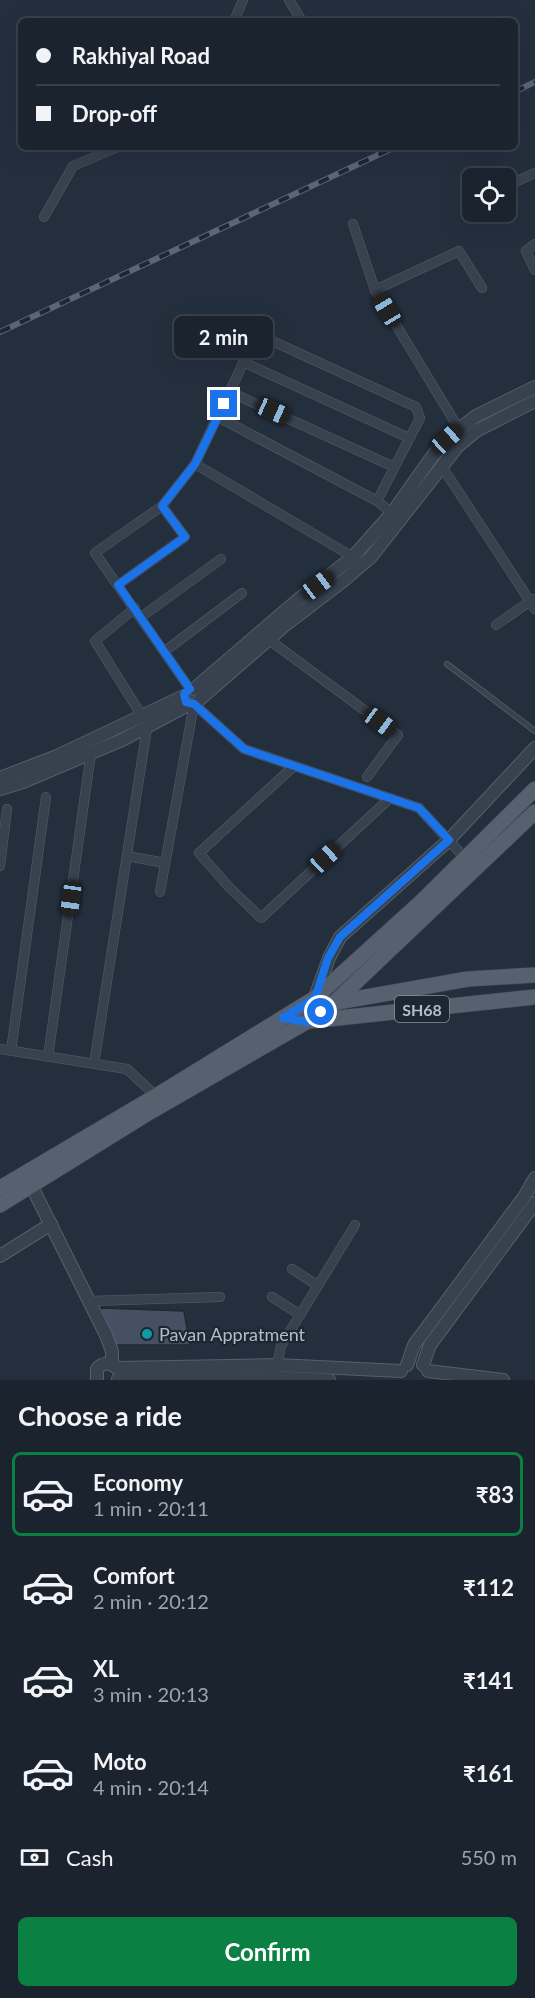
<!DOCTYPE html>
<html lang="en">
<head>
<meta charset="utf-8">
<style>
	:root { --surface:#1b232e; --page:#282f3a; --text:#f1f3f6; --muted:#a0a4aa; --line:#39404a; --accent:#0b8043 }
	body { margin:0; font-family:Lato,sans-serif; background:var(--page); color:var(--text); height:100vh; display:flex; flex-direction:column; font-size:22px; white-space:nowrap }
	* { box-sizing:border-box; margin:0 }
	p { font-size:20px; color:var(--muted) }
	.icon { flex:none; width:33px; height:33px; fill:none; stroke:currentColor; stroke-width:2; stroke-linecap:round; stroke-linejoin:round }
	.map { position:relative; height:1380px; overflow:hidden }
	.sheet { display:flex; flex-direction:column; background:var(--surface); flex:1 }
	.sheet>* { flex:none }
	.banner { position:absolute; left:18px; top:18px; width:500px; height:132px; border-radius:9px; box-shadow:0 6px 24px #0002,0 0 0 2px var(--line); display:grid; align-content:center; height:132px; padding:0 18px; background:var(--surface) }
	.buttons { position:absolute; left:462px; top:168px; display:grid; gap:12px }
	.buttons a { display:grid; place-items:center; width:54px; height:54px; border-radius:9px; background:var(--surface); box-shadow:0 6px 24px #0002,0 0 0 2px var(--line); font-size:30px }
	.end { position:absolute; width:27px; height:27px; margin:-14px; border:8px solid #1a73e8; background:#fff; box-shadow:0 0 0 3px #fff }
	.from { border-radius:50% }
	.bubble { position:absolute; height:42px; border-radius:9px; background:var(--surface); box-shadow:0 6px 24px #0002,0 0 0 2px var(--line); font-size:20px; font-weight:700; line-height:42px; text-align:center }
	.car { position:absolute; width:18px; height:36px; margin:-18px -9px; border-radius:8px; box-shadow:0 0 4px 2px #0007; background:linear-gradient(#222 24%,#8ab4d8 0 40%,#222 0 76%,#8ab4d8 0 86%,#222 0) }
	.banner b { display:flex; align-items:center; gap:21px; height:57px; font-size:22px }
	.banner b+b { border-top:2px solid var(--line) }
	.banner i { width:15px; height:15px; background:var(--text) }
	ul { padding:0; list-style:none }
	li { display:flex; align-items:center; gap:18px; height:84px; margin:0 12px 9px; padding:0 6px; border:3px solid transparent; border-radius:9px }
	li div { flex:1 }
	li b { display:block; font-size:22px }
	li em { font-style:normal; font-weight:700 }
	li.on { border-color:var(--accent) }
	li>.icon { width:54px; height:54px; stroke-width:1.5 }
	h2 { padding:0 18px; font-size:27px; line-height:72px }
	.pay { display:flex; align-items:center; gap:15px; height:66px; padding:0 18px; font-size:22px }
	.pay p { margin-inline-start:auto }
	.cta { display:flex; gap:12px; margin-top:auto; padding:12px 18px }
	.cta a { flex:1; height:69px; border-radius:9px; background:var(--accent); color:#fff; font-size:24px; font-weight:700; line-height:69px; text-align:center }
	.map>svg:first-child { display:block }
</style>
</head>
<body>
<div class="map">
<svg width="535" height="1380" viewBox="0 0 535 1380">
	<rect width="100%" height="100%" fill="#242f3e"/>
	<polygon fill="#455162" stroke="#1f2835" stroke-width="1.5" points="101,1308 184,1311 190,1345 111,1345 103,1322"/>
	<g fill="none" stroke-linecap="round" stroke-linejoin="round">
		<defs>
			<polyline id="service" points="447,664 535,731"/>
			<g id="minor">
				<polyline points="289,0 302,21"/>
				<polyline points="234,21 243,0"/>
				<polyline points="515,182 535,173"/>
				<polyline points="44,217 73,166 118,147"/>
				<polyline points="353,224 375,290"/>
				<polyline points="535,244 526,251 535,270"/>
				<polyline points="243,362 409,438"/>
				<polyline points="230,392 394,467"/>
				<polyline points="218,417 377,501 392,513"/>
				<polyline points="459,429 375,290 459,251 482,288"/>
				<polyline points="441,465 535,609"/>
				<polyline points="162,506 195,464"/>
				<polyline points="353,557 195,464 257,334 416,407 420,418 377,501"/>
				<polyline points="118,585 185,537 162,506 95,553 190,689"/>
				<polyline points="135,608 95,641 142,716"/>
				<polyline points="141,617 221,559"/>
				<polyline points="496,625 533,599"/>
				<polyline points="268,639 398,735 367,777"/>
				<polyline points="165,651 242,593"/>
				<polyline points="294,766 199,853 230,888 261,918 390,798"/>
				<polyline points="127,856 165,863"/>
				<polyline points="0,866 7,809"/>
				<polyline points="160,892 194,704 244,749 419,808 464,857"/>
				<polyline points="0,1049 127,1069 156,1096"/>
				<polyline points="11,1051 46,797"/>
				<polyline points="48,1057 91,753"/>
				<polyline points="94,1064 147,728"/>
				<polyline points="292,1269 317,1285"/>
				<polyline points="272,1297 299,1314"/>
				<polyline points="90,1301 220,1297"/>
				<polyline points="277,1365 281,1346 355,1225"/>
			</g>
			<g id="tertiary">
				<polyline points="194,689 300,598 353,557 392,513 434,454 459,429 476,416 535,387"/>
				<polyline points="199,700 284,626 343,581 371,557 458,446 476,431 535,401"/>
				<polyline points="0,778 57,756 184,696"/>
				<polyline points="0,789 23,782 122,740 190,704"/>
				<polyline points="315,997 329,958 340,937 449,840 535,748"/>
				<polyline points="31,1185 106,1335 112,1351 112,1365"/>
				<polyline points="0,1256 51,1224"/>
				<polyline points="407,1365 414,1345 524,1197 535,1178"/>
				<polyline points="423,1365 430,1345 535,1203"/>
				<polyline points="117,1368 277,1365 401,1371"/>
				<polyline points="428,1371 503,1380"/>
				<polyline points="118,1379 275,1377 329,1380"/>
				<path d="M97 1380V1369C102 1362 111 1362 117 1368"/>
			</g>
			<g id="primary">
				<polyline points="332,1003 468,979 535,975"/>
				<polyline points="310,1021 535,997"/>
				<polyline points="0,1188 156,1096 315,998 422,901 535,789"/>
				<polyline points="0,1205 150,1112 308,1021 334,1003 535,812"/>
			</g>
		</defs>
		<use href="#service" stroke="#565f6c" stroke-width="6"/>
		<use href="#minor" stroke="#565f6c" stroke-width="10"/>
		<use href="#tertiary" stroke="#565f6c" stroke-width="14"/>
		<use href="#primary" stroke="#414a57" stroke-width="16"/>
		<use href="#service" stroke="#38414e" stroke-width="4.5"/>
		<use href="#minor" stroke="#38414e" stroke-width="9"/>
		<use href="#tertiary" stroke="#38414e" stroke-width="12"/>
		<use href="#primary" stroke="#56606e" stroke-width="15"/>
		<defs>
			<g id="rail">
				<polyline points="514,92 535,82"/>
				<polyline points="0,332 395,147"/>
			</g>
		</defs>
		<use href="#rail" stroke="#5a6575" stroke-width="6"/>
		<use href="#rail" stroke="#1d2633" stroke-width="4" stroke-dasharray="11" stroke-linecap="butt"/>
	</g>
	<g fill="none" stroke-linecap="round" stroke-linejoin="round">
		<polyline stroke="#1a73e8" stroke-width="8" points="224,404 195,464 162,506 185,537 118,585 190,689 184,694 186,702 194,704 244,749 419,808 449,840 340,937 328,958 315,998 283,1018 308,1022 321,1012"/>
	</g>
	<circle fill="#0f9aa8" stroke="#1d2633" stroke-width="2" cx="147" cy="1334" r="6"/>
	<g text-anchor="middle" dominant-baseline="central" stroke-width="4.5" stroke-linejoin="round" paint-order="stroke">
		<rect fill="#1d2633" stroke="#878f9c" stroke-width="1.5" x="395" y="996" width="54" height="26" rx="4.5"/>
		<g font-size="16" font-weight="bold" fill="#b4bcc9">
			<text x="422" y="1009">SH68</text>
		</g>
		<g font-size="18" fill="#b4bcc9" stroke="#1d2633" text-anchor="start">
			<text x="159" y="1334">Pavan Appratment</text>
		</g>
	</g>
</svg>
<div class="buttons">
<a><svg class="icon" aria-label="locate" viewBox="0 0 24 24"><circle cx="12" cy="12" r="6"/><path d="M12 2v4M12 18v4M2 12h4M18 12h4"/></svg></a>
</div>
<i class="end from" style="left:321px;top:1012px"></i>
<i class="end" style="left:224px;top:404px"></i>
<div class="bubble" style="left:174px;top:316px;width:99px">2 min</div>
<i class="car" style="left:387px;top:310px;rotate:329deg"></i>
<i class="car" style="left:273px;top:411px;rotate:114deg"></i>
<i class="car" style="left:447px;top:439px;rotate:48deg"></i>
<i class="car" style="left:318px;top:585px;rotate:53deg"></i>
<i class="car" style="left:380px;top:722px;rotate:126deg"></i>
<i class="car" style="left:325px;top:858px;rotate:47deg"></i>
<i class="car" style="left:71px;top:899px;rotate:188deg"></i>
<div class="banner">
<b><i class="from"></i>Rakhiyal Road</b>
<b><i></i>Drop-off</b>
</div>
</div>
<section class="sheet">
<h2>Choose a ride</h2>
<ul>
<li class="on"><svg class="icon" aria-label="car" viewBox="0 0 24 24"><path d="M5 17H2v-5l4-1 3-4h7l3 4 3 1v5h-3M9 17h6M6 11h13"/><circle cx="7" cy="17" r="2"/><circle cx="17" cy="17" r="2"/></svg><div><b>Economy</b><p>1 min · 20:11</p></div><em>₹83</em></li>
<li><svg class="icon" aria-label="car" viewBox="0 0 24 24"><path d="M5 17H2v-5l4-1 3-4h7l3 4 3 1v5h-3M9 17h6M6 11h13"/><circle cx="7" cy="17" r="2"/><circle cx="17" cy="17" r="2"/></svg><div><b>Comfort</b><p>2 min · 20:12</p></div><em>₹112</em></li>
<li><svg class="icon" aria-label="car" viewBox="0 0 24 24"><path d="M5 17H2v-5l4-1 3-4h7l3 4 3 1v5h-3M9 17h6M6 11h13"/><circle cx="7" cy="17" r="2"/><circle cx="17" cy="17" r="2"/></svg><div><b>XL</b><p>3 min · 20:13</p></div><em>₹141</em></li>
<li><svg class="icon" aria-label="car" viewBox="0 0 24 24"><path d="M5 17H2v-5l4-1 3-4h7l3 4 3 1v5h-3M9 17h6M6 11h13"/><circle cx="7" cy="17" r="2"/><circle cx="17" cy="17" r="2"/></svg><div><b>Moto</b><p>4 min · 20:14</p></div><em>₹161</em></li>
</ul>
<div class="pay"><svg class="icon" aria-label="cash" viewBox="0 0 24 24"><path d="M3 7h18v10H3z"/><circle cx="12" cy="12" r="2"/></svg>Cash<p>550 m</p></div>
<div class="cta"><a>Confirm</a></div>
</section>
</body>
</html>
